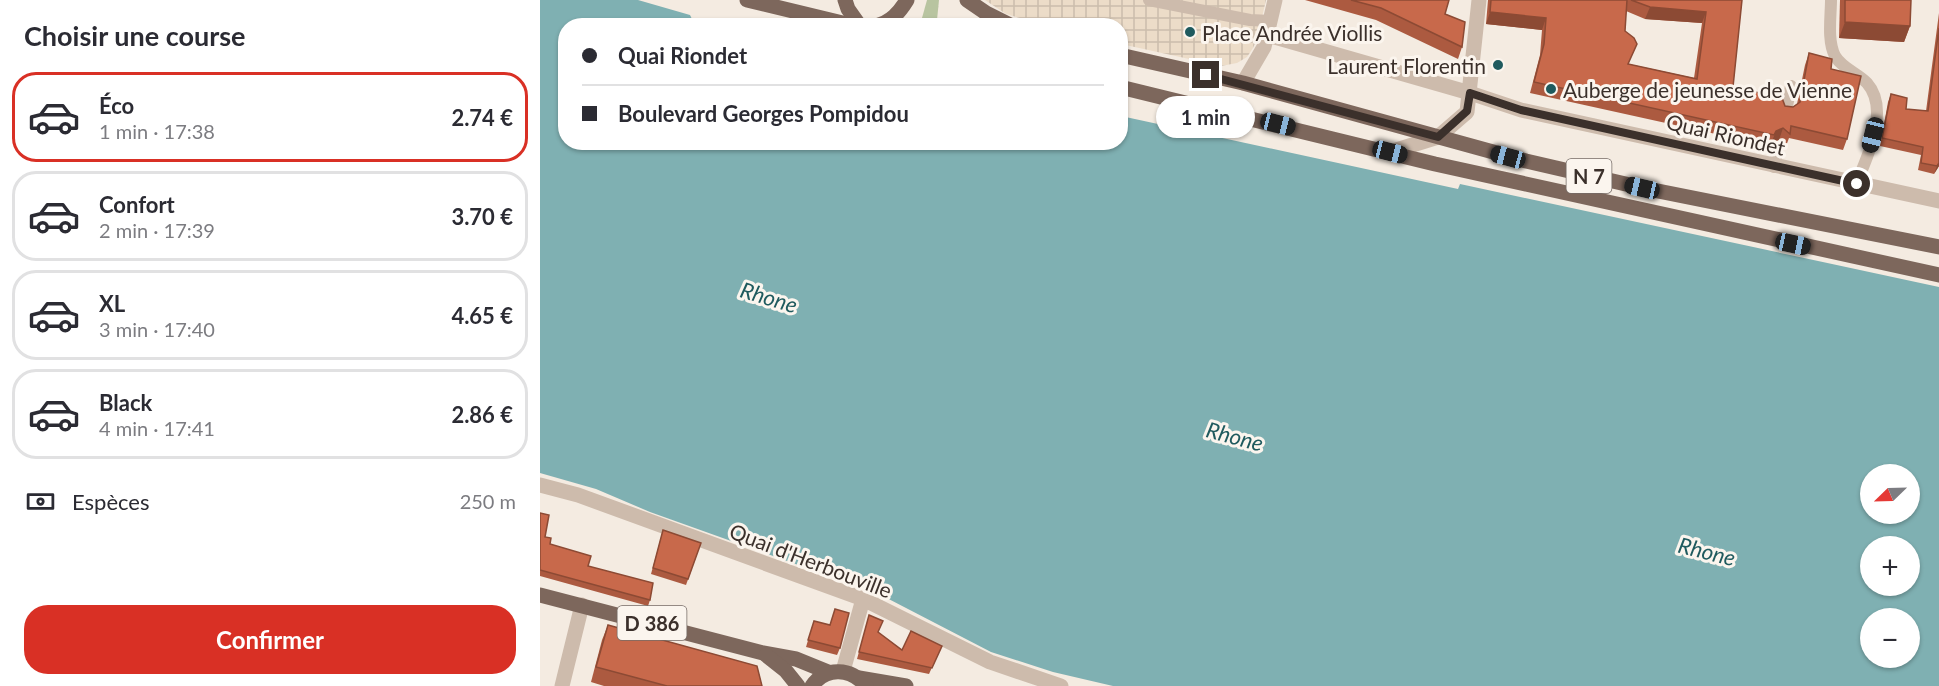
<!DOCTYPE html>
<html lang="fr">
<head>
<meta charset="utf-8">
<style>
	:root { --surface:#fff; --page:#f7f7f7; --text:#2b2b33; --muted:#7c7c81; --line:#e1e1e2; --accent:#d93025 }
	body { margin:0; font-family:Lato,sans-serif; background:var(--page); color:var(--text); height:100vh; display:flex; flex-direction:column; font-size:22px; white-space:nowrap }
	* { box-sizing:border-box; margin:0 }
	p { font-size:20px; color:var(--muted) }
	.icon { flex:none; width:33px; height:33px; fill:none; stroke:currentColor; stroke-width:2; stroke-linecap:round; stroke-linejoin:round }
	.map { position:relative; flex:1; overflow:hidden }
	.panel { display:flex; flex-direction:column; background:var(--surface); width:540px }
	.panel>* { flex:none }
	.guide { position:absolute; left:18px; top:18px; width:570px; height:132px; border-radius:24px; box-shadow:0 2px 4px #0004; display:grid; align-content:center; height:132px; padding:0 24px; background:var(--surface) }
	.needle { width:39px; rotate:247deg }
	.fabs { position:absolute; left:1320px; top:464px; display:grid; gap:12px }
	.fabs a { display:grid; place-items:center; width:60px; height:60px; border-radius:50%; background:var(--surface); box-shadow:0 2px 4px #0004; font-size:30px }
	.end { position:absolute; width:27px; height:27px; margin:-14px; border:8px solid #3b302b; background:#fff; box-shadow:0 0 0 3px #fff }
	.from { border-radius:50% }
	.bubble { position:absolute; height:42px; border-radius:21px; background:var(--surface); box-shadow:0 2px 4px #0004; font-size:20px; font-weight:700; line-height:42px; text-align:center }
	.car { position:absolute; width:18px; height:36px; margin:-18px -9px; border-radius:8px; box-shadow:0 0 4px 2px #0007; background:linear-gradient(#222 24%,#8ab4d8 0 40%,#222 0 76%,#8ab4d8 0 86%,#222 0) }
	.guide b { display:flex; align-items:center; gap:21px; height:57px; font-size:22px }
	.guide b+b { border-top:2px solid var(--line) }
	.guide i { width:15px; height:15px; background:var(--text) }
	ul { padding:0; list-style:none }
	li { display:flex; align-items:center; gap:18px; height:90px; margin:0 12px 9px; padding:0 12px; border:3px solid var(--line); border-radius:24px }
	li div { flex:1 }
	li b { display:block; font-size:22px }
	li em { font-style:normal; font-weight:700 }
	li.current { border-color:var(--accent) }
	li>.icon { width:54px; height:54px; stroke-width:1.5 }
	h2 { padding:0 24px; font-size:27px; line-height:72px }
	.pay { display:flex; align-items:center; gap:15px; height:66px; padding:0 24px; font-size:22px }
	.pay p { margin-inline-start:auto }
	.cta { display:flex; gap:12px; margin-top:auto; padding:12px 24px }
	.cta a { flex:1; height:69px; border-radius:24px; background:var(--accent); color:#fff; font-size:24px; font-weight:700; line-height:69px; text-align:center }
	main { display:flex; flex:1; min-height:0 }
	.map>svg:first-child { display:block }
</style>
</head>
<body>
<main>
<section class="panel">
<h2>Choisir une course</h2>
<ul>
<li class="current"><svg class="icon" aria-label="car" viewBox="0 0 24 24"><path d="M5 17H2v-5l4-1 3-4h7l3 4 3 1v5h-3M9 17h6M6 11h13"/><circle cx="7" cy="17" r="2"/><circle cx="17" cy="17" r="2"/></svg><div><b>Éco</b><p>1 min · 17:38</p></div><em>2.74 €</em></li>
<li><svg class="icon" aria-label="car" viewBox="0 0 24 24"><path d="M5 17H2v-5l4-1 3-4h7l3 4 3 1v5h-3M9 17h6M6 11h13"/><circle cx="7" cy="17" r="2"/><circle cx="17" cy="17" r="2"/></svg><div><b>Confort</b><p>2 min · 17:39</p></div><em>3.70 €</em></li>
<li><svg class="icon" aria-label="car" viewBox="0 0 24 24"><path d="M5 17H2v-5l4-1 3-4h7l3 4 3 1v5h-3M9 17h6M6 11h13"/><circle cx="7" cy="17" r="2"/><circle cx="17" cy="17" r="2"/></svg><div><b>XL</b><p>3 min · 17:40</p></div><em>4.65 €</em></li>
<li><svg class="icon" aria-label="car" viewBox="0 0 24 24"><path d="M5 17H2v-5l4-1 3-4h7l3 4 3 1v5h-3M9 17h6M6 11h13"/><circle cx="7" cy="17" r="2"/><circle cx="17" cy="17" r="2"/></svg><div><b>Black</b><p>4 min · 17:41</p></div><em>2.86 €</em></li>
</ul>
<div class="pay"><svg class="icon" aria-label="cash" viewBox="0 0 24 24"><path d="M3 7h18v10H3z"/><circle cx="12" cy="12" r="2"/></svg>Espèces<p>250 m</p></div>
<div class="cta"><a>Confirmer</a></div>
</section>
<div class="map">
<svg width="1399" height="686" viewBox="0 0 1399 686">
	<defs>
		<pattern id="grass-tufts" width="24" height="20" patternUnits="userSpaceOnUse" patternTransform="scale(1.5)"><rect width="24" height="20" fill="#b8c4a0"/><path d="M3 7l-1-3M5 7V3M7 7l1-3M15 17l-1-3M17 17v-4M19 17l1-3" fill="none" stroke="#97a083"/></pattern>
		<pattern id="plaza-grid" width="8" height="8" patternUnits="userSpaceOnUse" patternTransform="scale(1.5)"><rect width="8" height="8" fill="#ecdcc8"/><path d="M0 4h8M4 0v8" fill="none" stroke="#cbbdac"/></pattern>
	</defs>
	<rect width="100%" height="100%" fill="#f4ebe1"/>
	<polygon fill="url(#grass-tufts)" points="387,0 399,0 397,20 382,18"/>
	<polygon fill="url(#plaza-grid)" points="445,0 726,0 717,39 713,48 707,57 697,63 681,66 581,44 580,26 504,25 466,14"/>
	<path fill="#7fb0b2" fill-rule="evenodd" d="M0 0H98L150 15 155 25 26 26V142H580L581 116 918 189 920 184 1399 287V686H573L513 672 451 652 339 594 110 512 56 489 0 473ZM1330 474H1370V513H1330ZM1330 546H1370V585H1330ZM1330 618H1370V657H1330Z"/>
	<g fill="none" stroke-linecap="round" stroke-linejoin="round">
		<g stroke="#cdbbac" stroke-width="12">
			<polyline points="609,0 710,20 731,21"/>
			<path d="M1291 0C1291 16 1287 41 1295 56 1302 68 1317 73 1327 83 1350 109 1328 156 1316 184"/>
			<polyline points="1246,111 1251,86"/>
			<polyline points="1234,167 1238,148"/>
		</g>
		<g stroke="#cdbbac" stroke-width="15">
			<polyline points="728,35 930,93 981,110 1399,201"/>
			<polyline points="703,83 724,47 735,0"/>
			<polyline points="850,152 898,137 927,112 939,0"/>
			<polyline points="0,485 38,495 323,599 450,662 521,686"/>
			<polyline points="303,671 323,599"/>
			<polyline points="22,686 42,605"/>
		</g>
		<g stroke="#7d675c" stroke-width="15">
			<polyline points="207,0 315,26"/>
			<polyline points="305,0 308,9 320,26"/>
			<polyline points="427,0 446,13 472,26"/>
			<path d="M336 26C351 22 359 13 367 0"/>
			<polyline points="580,55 703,83 986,161 1103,188 1399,247"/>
			<polyline points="580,87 895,164 1399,275"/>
			<polyline points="0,595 223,653 256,659 288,672"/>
			<polyline points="226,655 246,671 258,686"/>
			<polyline points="319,678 366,686"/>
			<path d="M272 686C286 666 311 668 326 686"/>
		</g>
	</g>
	<g fill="#ac5a40" fill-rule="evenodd">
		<polygon points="765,0 909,0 905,14 922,47 918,59 836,20"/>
		<path d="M948 0H1202L1193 87 1245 106 1253 107 1257 104 1265 65 1269 53 1291 69 1307 139 1303 150 1249 138 1246 146 1239 140 1232 142 1230 146 990 93 1000 55 1002 30 946 24ZM1086 11 1105 19 1162 23 1154 78 1089 64 1085 31Z"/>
		<polygon points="1300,0 1371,0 1370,26 1364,42 1299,38"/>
		<polygon points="1399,13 1399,166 1394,174 1378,170 1381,155 1340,146 1348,102 1351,94 1366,109 1386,111"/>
		<polygon points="0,513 5,537 10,544 110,600 108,606 0,576"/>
		<polygon points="123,530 161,543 146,585 111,574"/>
		<polygon points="329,615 338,632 362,650 399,652 389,674 317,659"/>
		<polygon points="68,625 222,686 64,686 51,682 62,640"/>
		<polygon points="272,627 300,648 297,655 266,647"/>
	</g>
	<g fill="#8c4a34">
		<polygon points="1110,7 1166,12 1162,23 1105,19"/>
		<polygon points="950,12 1006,18 1002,30 946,24"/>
		<polygon points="1305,22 1370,26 1364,42 1299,38"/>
		<polygon points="1243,128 1239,140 1232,142 1230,146 1236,131"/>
		<polygon points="1399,163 1399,166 1394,174 1397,166"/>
	</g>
	<g fill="#c8694b" stroke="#8c4a34" stroke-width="1.5">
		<polygon points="811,0 909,0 905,14 925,22 922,47 841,8"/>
		<polygon points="951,0 1087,0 1085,31 1094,38 1097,44 1088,64 1157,79 1166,12 1110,7 1091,0 1202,0 1193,87 1242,98 1245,106 1253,107 1260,102 1269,53 1292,59 1291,69 1321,76 1307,139 1251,126 1250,134 1243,128 1236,131 1234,135 994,82 1004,44 1006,18 950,12"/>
		<polygon points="1305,0 1371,0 1370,26 1305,22"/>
		<polygon points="1399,28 1399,163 1397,166 1381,163 1383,147 1342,138 1351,94 1367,98 1366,109 1388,111"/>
		<polygon points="0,513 9,515 5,537 11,538 10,544 51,556 48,566 113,583 110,600 0,570"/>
		<polygon points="123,530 161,543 148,579 113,568"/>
		<polygon points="295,609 309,613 300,648 268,640 274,621 290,625"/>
		<polygon points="329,615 343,621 338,632 362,650 371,631 402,646 392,668 319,652"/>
		<polygon points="68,625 217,666 222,686 127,686 56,667"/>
	</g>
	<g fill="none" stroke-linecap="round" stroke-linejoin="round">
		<polyline stroke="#3b302b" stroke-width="8" points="666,75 898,137 927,111 930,93 981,110 1317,184"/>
	</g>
	<g fill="#1f5a5e" stroke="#fbf5ee" stroke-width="2">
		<circle cx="650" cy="32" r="6"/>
		<circle cx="958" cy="65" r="6"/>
		<circle cx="1011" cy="89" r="6"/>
	</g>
	<g text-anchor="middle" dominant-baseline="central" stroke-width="6" stroke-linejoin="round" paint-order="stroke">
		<g fill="#fbf5ee" stroke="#756b66" stroke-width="1.5">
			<rect x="1026.5" y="159" width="45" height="34" rx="4.5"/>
			<rect x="77.5" y="606" width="69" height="34" rx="4.5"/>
		</g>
		<g font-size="20" font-weight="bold" fill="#3b302b">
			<text x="1049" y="176">N 7</text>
			<text x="112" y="623">D 386</text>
		</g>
		<g font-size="21" fill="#3b302b" stroke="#fbf5ee" text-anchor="start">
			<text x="662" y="32">Place Andrée Viollis</text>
			<text x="946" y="65" text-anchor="end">Laurent Florentin</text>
			<text x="1023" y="89">Auberge de jeunesse de Vienne</text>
		</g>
		<g font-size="21" fill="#3b302b" stroke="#fbf5ee">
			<text transform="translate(1186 134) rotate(13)">Quai Riondet</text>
			<text transform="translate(271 560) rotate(21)">Quai d'Herbouville</text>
		</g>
		<g font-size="22" font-style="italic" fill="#1f5a5e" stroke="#fbf5ee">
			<text transform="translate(229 297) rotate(17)">Rhone</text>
			<text transform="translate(695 436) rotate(15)">Rhone</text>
			<text transform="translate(1167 551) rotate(14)">Rhone</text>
		</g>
	</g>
</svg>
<div class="fabs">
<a><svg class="needle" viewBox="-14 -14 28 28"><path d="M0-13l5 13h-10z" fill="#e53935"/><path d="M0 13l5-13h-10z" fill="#7c7c81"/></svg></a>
<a>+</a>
<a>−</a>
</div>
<i class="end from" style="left:1317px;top:184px"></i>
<i class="end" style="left:666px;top:75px"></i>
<div class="bubble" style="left:616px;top:96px;width:99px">1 min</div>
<i class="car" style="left:738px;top:124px;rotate:104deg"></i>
<i class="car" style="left:1333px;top:135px;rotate:194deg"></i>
<i class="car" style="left:850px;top:152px;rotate:104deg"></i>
<i class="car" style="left:968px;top:157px;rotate:285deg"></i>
<i class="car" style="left:1102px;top:188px;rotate:283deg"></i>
<i class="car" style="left:1253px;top:244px;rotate:102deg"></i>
<div class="guide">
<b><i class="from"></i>Quai Riondet</b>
<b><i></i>Boulevard Georges Pompidou</b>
</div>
</div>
</main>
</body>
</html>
